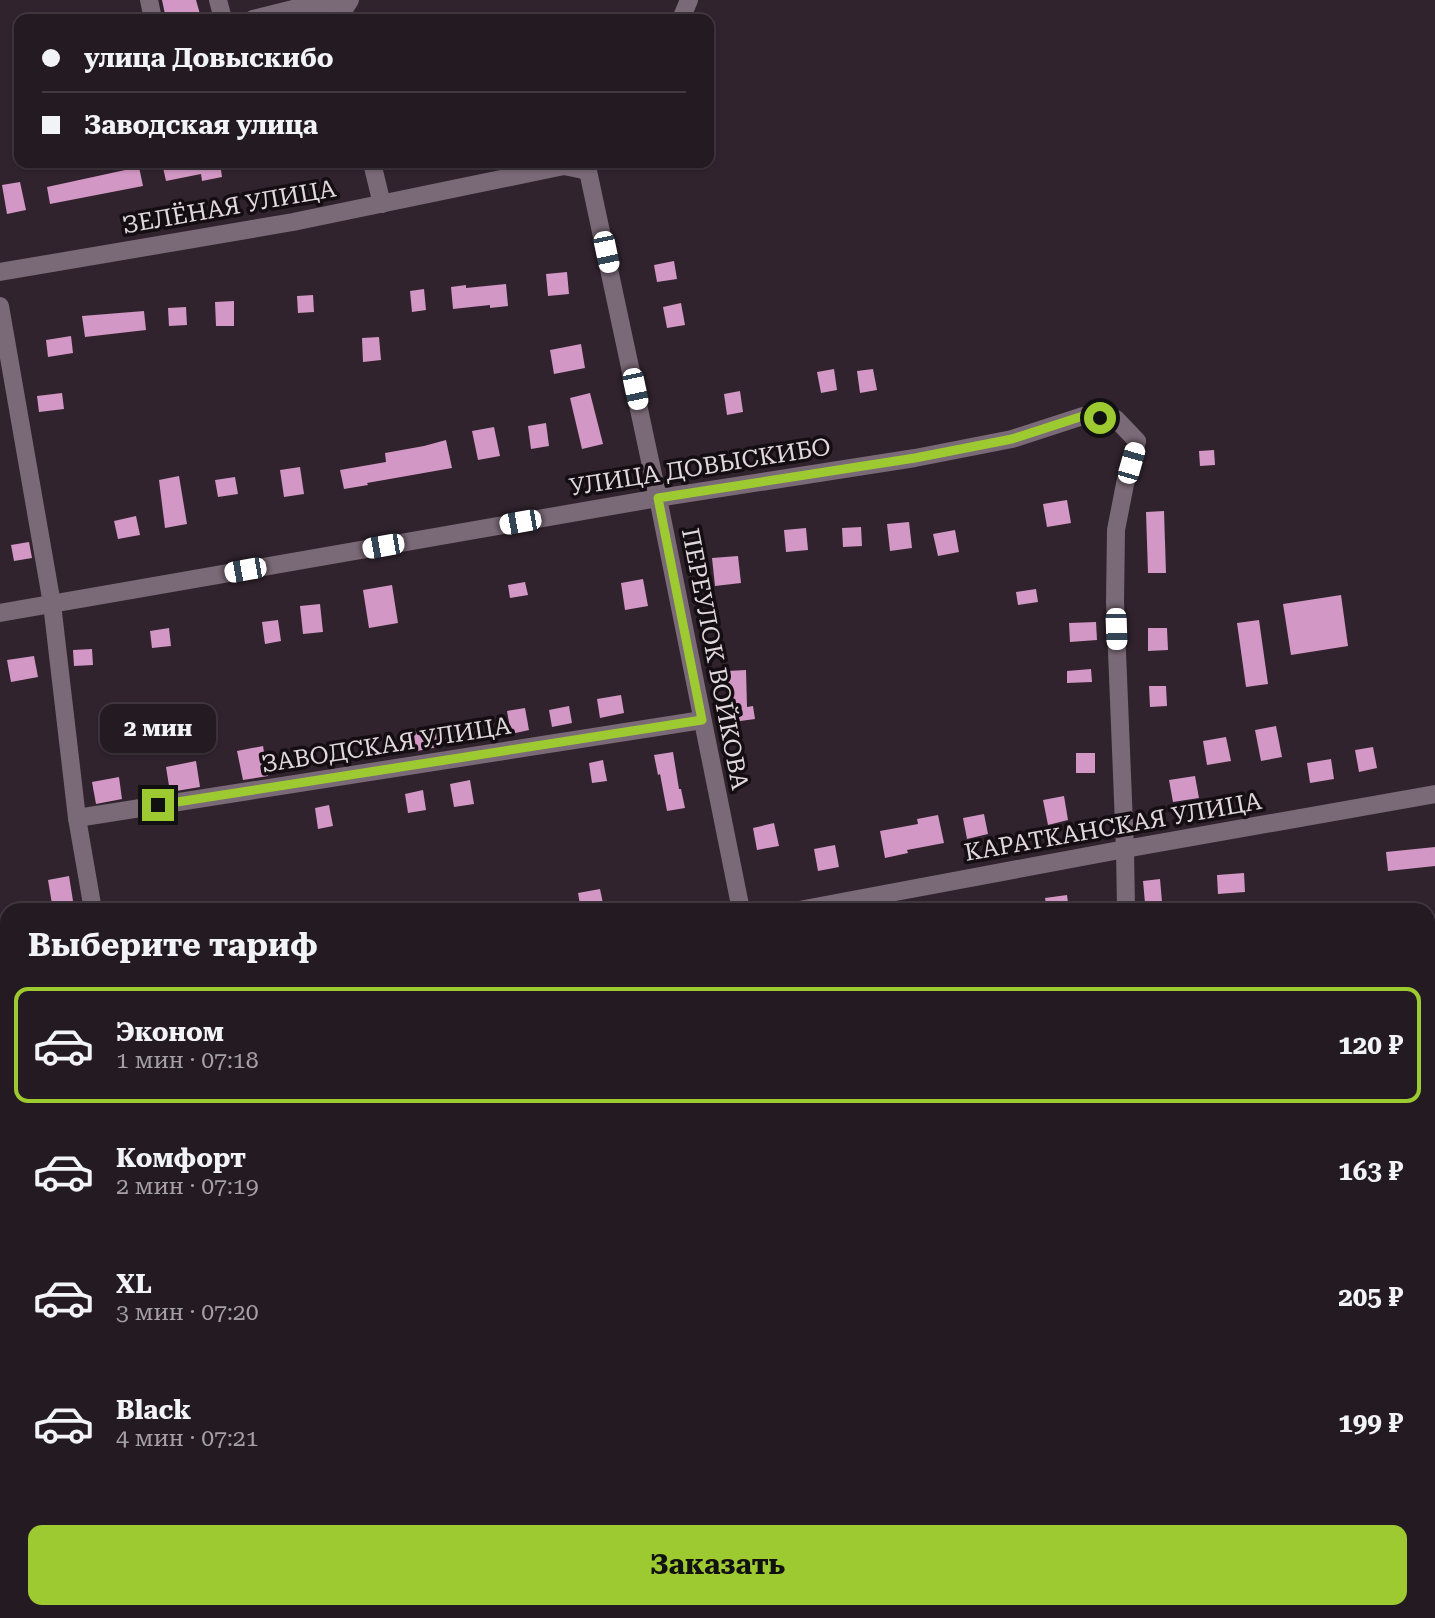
<!DOCTYPE html>
<html lang="ru">
<head>
<meta charset="utf-8">
<style>
	:root { --surface:#241a22; --page:#30272f; --text:#f1f3f6; --muted:#a3a1a5; --line:#413840; --accent:#9dca30 }
	body { margin:0; font-family:"Roboto Serif",serif; background:var(--page); color:var(--text); height:100vh; display:flex; flex-direction:column; font-size:26px; white-space:nowrap }
	* { box-sizing:border-box; margin:0 }
	p { font-size:23px; color:var(--muted) }
	.icon { flex:none; width:38px; height:38px; fill:none; stroke:currentColor; stroke-width:2; stroke-linecap:round; stroke-linejoin:round }
	.map { position:relative; flex:1; overflow:hidden }
	.side { position:absolute; left:0px; top:903px; width:1435px; height:716px; display:flex; flex-direction:column; background:var(--surface); border-radius:21px 21px 0 0; box-shadow:0 2px 5px #0004,0 0 0 2px var(--line) }
	.side>* { flex:none }
	.hud { position:absolute; left:14px; top:14px; width:700px; height:154px; border-radius:14px; box-shadow:0 2px 5px #0004,0 0 0 2px var(--line); display:grid; align-content:center; height:154px; padding:0 28px; background:var(--surface) }
	.end { position:absolute; width:32px; height:32px; margin:-16px; border:9px solid #9dca30; background:#111; box-shadow:0 0 0 4px #111 }
	.from { border-radius:50% }
	.bubble { position:absolute; height:49px; border-radius:14px; background:var(--surface); box-shadow:0 2px 5px #0004,0 0 0 2px var(--line); font-size:23px; font-weight:700; line-height:49px; text-align:center }
	.car { position:absolute; width:21px; height:42px; margin:-21px -10px; border-radius:9px; box-shadow:0 0 5px 2px #0007; background:linear-gradient(#fff 24%,#345 0 40%,#fff 0 76%,#345 0 86%,#fff 0) }
	.hud b { display:flex; align-items:center; gap:24px; height:66px; font-size:26px }
	.hud b+b { border-top:2px solid var(--line) }
	.hud i { width:18px; height:18px; background:var(--text) }
	ul { padding:0; list-style:none }
	li { display:flex; align-items:center; gap:21px; height:116px; margin:0 14px 10px; padding:0 14px; border:4px solid transparent; border-radius:14px }
	li div { flex:1 }
	li b { display:block; font-size:26px }
	li em { font-style:normal; font-weight:700 }
	li.active { border-color:var(--accent) }
	li>.icon { width:63px; height:63px; stroke-width:1.5 }
	h2 { padding:0 28px; font-size:32px; line-height:84px }
	.primary-button { display:flex; gap:14px; margin-top:auto; padding:14px 28px }
	.primary-button a { flex:1; height:80px; border-radius:14px; background:var(--accent); color:#111; font-size:28px; font-weight:700; line-height:80px; text-align:center }
	.map>svg:first-child { display:block }
</style>
</head>
<body>
<div class="map">
<svg width="1435" height="1618" viewBox="0 0 1435 1618">
	<rect width="100%" height="100%" fill="#30232d"/>
	<polygon fill="#65385b" points="344,1612 630,1612 631,1618 346,1618"/>
	<g fill="#d297c4">
		<polygon points="162,0 196,0 200,14 185,19 166,19"/>
		<polygon points="162,163 227,163 227,169 221,170 222,177 202,181 201,174 166,181"/>
		<polygon points="139,167 143,186 50,204 47,187"/>
		<polygon points="20,182 26,210 7,214 2,185"/>
		<polygon points="674,261 677,279 657,282 654,265"/>
		<polygon points="567,272 569,294 548,296 546,274"/>
		<polygon points="506,284 508,306 490,308 490,305 453,309 451,287 466,285 466,288"/>
		<polygon points="424,289 426,310 412,312 410,291"/>
		<polygon points="313,295 314,312 298,313 297,296"/>
		<polygon points="234,301 234,326 216,326 215,302"/>
		<polygon points="681,303 685,325 667,328 663,307"/>
		<polygon points="186,307 187,325 169,326 168,308"/>
		<polygon points="144,311 146,330 85,337 82,316"/>
		<polygon points="71,336 73,353 48,357 46,340"/>
		<polygon points="379,337 381,360 363,362 362,338"/>
		<polygon points="581,344 585,368 554,374 550,350"/>
		<polygon points="834,369 837,390 821,393 817,372"/>
		<polygon points="873,369 877,390 860,393 857,371"/>
		<polygon points="740,391 743,412 727,415 724,394"/>
		<polygon points="62,393 64,409 39,412 37,396"/>
		<polygon points="590,393 603,444 582,449 570,398"/>
		<polygon points="546,423 549,446 531,449 528,426"/>
		<polygon points="494,427 500,456 478,460 472,431"/>
		<polygon points="446,440 452,468 367,483 368,485 344,489 340,470 386,462 385,453 424,446"/>
		<polygon points="1214,450 1215,465 1200,466 1199,451"/>
		<polygon points="300,467 304,494 284,497 280,470"/>
		<polygon points="179,476 187,524 165,528 159,480"/>
		<polygon points="235,477 238,494 218,497 215,480"/>
		<polygon points="1067,500 1071,523 1047,527 1043,504"/>
		<polygon points="1164,511 1166,573 1148,573 1146,512"/>
		<polygon points="136,516 140,535 118,539 114,521"/>
		<polygon points="909,522 912,548 890,551 887,524"/>
		<polygon points="861,527 862,546 843,547 842,528"/>
		<polygon points="806,528 808,550 786,552 784,530"/>
		<polygon points="955,530 959,552 938,556 933,534"/>
		<polygon points="29,542 32,558 14,561 11,545"/>
		<polygon points="738,556 741,583 715,586 712,558"/>
		<polygon points="643,579 648,606 625,610 621,583"/>
		<polygon points="525,582 528,595 510,598 508,585"/>
		<polygon points="392,585 398,623 369,628 363,590"/>
		<polygon points="1036,589 1038,602 1018,605 1016,592"/>
		<polygon points="1341,595 1348,646 1291,655 1283,604"/>
		<polygon points="320,604 323,632 303,634 300,606"/>
		<polygon points="278,620 281,641 265,644 262,622"/>
		<polygon points="1259,620 1268,684 1246,687 1237,623"/>
		<polygon points="1096,622 1097,640 1070,642 1069,623"/>
		<polygon points="169,628 171,646 152,648 150,631"/>
		<polygon points="1148,628 1167,628 1168,650 1148,651"/>
		<polygon points="92,649 93,665 74,666 73,650"/>
		<polygon points="34,656 38,677 11,682 7,660"/>
		<polygon points="1091,669 1092,682 1067,683 1067,671"/>
		<polygon points="746,670 747,707 753,706 755,719 733,722 730,687 727,687 727,671"/>
		<polygon points="1149,686 1166,686 1167,706 1150,707"/>
		<polygon points="621,695 624,713 600,718 597,699"/>
		<polygon points="569,706 572,723 552,727 549,710"/>
		<polygon points="525,708 529,730 511,734 507,711"/>
		<polygon points="479,721 482,737 438,745 438,747 412,752 408,732"/>
		<polygon points="1276,726 1282,757 1261,761 1255,730"/>
		<polygon points="1226,737 1231,761 1207,765 1203,741"/>
		<polygon points="263,746 268,776 243,780 237,751"/>
		<polygon points="1373,747 1377,768 1359,772 1355,750"/>
		<polygon points="673,752 679,789 681,789 685,808 667,811 660,774 658,775 654,755"/>
		<rect x="1076" y="753" width="19" height="20"/>
		<polygon points="1331,759 1334,779 1310,783 1307,763"/>
		<polygon points="603,760 607,781 592,783 589,763"/>
		<polygon points="196,761 200,787 170,792 166,767"/>
		<polygon points="1195,776 1199,798 1173,802 1169,780"/>
		<polygon points="119,777 122,799 96,804 92,782"/>
		<polygon points="470,780 474,804 454,807 450,784"/>
		<polygon points="423,790 426,810 408,813 405,794"/>
		<polygon points="1064,796 1068,820 1048,825 1043,800"/>
		<polygon points="329,805 333,826 318,829 315,808"/>
		<polygon points="984,814 988,834 967,839 963,818"/>
		<polygon points="938,815 944,843 907,850 908,853 885,858 880,831 918,824 917,819"/>
		<polygon points="774,823 779,846 757,850 753,828"/>
		<polygon points="835,845 839,867 818,871 814,849"/>
		<polygon points="1435,847 1435,866 1388,871 1386,852"/>
		<polygon points="1244,873 1245,892 1218,894 1217,875"/>
		<polygon points="69,876 73,901 52,904 48,880"/>
		<polygon points="1160,879 1162,902 1145,903 1143,881"/>
		<polygon points="600,889 604,908 581,910 578,893"/>
		<polygon points="1067,895 1069,910 1047,910 1045,898"/>
	</g>
	<g fill="none" stroke-linecap="round" stroke-linejoin="round">
		<g stroke="#7a6976" stroke-width="18">
			<polyline points="149,0 153,19"/>
			<polyline points="218,0 223,19"/>
			<polyline points="253,19 297,8 335,6"/>
			<polyline points="338,19 350,0"/>
			<polyline points="681,19 689,0"/>
			<polyline points="372,163 382,204"/>
			<polyline points="588,171 658,498 741,910"/>
			<polyline points="0,272 293,222 564,166 588,171"/>
			<polyline points="0,306 52,604 77,818 93,910"/>
			<polyline points="0,613 658,498 915,458 1012,439 1083,416 1116,419 1137,441 1125,484 1116,530 1115,602 1125,849 1126,910"/>
			<polyline points="77,818 702,720"/>
			<polyline points="799,910 1125,849 1435,794"/>
			<polyline points="1428,994 1435,993"/>
			<polyline points="0,1065 7,1063"/>
			<polyline points="1428,1171 1435,1170"/>
			<polyline points="0,1400 7,1400"/>
			<polyline points="0,1542 7,1548"/>
			<polyline points="26,1612 27,1618"/>
			<polyline points="226,1612 227,1618"/>
			<polyline points="1158,1612 1158,1618"/>
			<polyline points="906,1618 911,1617"/>
		</g>
	</g>
	<g fill="none" stroke-linecap="round" stroke-linejoin="round">
		<polyline stroke="#9dca30" stroke-width="9" points="158,805 702,720 658,498 915,458 1012,439 1083,416 1100,418"/>
	</g>
	<g text-anchor="middle" dominant-baseline="central" stroke-width="7" stroke-linejoin="round" paint-order="stroke">
		<g font-size="24" fill="#e1d8de" stroke="#140e13">
			<text transform="translate(229 207) rotate(-10)">ЗЕЛЁНАЯ УЛИЦА</text>
			<text transform="translate(700 467) rotate(-9)">УЛИЦА ДОВЫСКИБО</text>
			<text transform="translate(715 659) rotate(79)">ПЕРЕУЛОК ВОЙКОВА</text>
			<text transform="translate(386 745) rotate(-9)">ЗАВОДСКАЯ УЛИЦА</text>
			<text transform="translate(1113 827) rotate(-10)">КАРАТКАНСКАЯ УЛИЦА</text>
		</g>
	</g>
</svg>
<i class="end from" style="left:1100px;top:418px"></i>
<i class="end" style="left:158px;top:805px"></i>
<div class="bubble" style="left:100px;top:704px;width:116px">2 мин</div>
<i class="car" style="left:606px;top:252px;rotate:168deg"></i>
<i class="car" style="left:635px;top:389px;rotate:168deg"></i>
<i class="car" style="left:1131px;top:463px;rotate:16deg"></i>
<i class="car" style="left:520px;top:522px;rotate:260deg"></i>
<i class="car" style="left:383px;top:546px;rotate:260deg"></i>
<i class="car" style="left:245px;top:570px;rotate:260deg"></i>
<i class="car" style="left:1116px;top:629px;rotate:178deg"></i>
<div class="hud">
<b><i class="from"></i>улица Довыскибо</b>
<b><i></i>Заводская улица</b>
</div>
<section class="side">
<h2>Выберите тариф</h2>
<ul>
<li class="active"><svg class="icon" aria-label="car" viewBox="0 0 24 24"><path d="M5 17H2v-5l4-1 3-4h7l3 4 3 1v5h-3M9 17h6M6 11h13"/><circle cx="7" cy="17" r="2"/><circle cx="17" cy="17" r="2"/></svg><div><b>Эконом</b><p>1 мин · 07:18</p></div><em>120 ₽</em></li>
<li><svg class="icon" aria-label="car" viewBox="0 0 24 24"><path d="M5 17H2v-5l4-1 3-4h7l3 4 3 1v5h-3M9 17h6M6 11h13"/><circle cx="7" cy="17" r="2"/><circle cx="17" cy="17" r="2"/></svg><div><b>Комфорт</b><p>2 мин · 07:19</p></div><em>163 ₽</em></li>
<li><svg class="icon" aria-label="car" viewBox="0 0 24 24"><path d="M5 17H2v-5l4-1 3-4h7l3 4 3 1v5h-3M9 17h6M6 11h13"/><circle cx="7" cy="17" r="2"/><circle cx="17" cy="17" r="2"/></svg><div><b>XL</b><p>3 мин · 07:20</p></div><em>205 ₽</em></li>
<li><svg class="icon" aria-label="car" viewBox="0 0 24 24"><path d="M5 17H2v-5l4-1 3-4h7l3 4 3 1v5h-3M9 17h6M6 11h13"/><circle cx="7" cy="17" r="2"/><circle cx="17" cy="17" r="2"/></svg><div><b>Black</b><p>4 мин · 07:21</p></div><em>199 ₽</em></li>
</ul>
<div class="primary-button"><a>Заказать</a></div>
</section>
</div>
</body>
</html>
